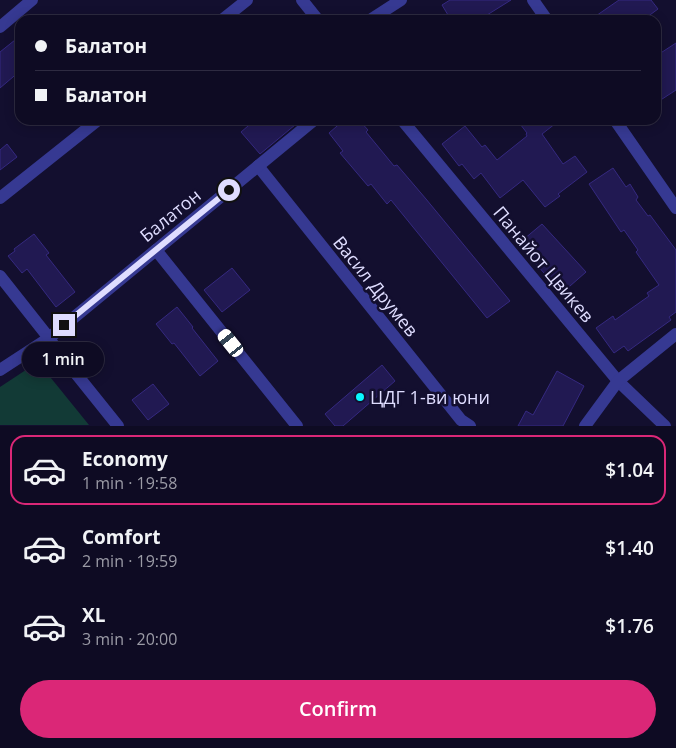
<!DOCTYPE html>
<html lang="en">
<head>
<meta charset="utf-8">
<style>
	:root { --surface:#0e0b23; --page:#1c1930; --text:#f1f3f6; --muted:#9b9ba6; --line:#2e2b41; --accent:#db2777 }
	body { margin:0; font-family:"Open Sans",sans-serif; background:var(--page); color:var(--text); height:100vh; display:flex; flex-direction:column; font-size:19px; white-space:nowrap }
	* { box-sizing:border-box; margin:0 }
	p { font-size:16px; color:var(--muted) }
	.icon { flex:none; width:28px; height:28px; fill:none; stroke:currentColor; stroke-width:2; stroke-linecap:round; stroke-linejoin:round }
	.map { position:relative; height:426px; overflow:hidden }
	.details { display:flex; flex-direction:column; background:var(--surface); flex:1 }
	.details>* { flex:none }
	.top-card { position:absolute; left:15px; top:15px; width:646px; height:110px; border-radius:15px; box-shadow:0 2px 12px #0003,0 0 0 1px var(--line); display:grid; align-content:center; height:110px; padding:0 20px; background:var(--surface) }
	.end { position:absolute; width:22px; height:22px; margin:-11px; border:6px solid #dfddff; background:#111; box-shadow:0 0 0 2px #111 }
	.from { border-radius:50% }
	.bubble { position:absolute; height:35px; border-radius:18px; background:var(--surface); box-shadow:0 2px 12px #0003,0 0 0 1px var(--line); font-size:16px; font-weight:600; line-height:35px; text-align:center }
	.car { position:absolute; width:15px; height:30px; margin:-15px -8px; border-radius:6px; box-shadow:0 0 4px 1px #0007; background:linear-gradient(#fff 24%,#345 0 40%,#fff 0 76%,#345 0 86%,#fff 0) }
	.top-card b { display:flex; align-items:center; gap:18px; height:48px; font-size:19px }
	.top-card b+b { border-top:1px solid var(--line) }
	.top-card i { width:12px; height:12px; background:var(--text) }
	ul { padding:9px 0 0; list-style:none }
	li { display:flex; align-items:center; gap:15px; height:70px; margin:0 10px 8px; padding:0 10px; border:2px solid transparent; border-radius:15px }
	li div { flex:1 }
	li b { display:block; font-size:19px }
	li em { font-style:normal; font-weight:600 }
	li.on { border-color:var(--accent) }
	li>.icon { width:45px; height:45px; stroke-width:1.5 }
	.cta { display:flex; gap:10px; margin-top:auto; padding:10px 20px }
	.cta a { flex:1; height:58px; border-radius:30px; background:var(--accent); color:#fff; font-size:20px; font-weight:600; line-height:58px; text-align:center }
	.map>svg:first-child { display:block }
</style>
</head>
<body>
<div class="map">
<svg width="676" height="426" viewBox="0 0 676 426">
	<rect width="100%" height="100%" fill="#130f2f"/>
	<polygon fill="#123a36" points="38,362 89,425 0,425 0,387"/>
	<g fill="#211952" stroke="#352980">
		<polygon points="450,0 511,0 479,20 451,20 442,5"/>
		<polygon points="619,0 651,0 658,9 643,20 590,20"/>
		<polygon points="20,36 20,71 0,88 0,52"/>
		<polygon points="676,43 676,90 656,103 656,56"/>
		<polygon points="255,120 301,120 260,154 241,132"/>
		<polygon points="344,120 359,120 368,130 366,132 394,166 397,165 426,199 510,301 487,318 391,200 387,204 371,184 368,186 340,153 343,151 329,133"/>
		<polygon points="517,120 560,120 542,134 563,164 575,156 587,172 558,194 560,196 545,207 523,180 500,198 481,173 474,179 462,164 459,166 442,144 465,126 482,147 485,145 497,160 527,136 526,134 527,133"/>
		<polygon points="7,144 17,157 0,170 0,150"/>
		<polygon points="613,168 626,187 630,184 638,197 636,200 648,216 650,215 676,250 676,312 669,317 671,320 628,351 624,346 614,353 596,328 613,316 615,320 649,296 647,293 659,285 636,252 638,250 624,230 621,232 589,184"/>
		<polygon points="542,224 586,272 562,293 518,244"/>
		<polygon points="34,234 49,253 46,255 75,292 56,307 27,269 22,273 8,256 15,251 14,249"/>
		<polygon points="232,268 250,290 222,312 204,290"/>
		<polygon points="177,307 193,327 192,328 218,361 200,376 174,343 172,344 156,324"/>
		<polygon points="382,365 395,381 343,426 335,426 325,414"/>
		<polygon points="557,371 584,386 563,426 518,426 526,411 533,415"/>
		<polygon points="153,384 169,404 148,420 132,400"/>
	</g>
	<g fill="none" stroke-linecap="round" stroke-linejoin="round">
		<g stroke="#363992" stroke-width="12">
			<polyline points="302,0 318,20"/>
			<polyline points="533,0 547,20"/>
			<polyline points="222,20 247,0"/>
			<polyline points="370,20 401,0"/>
			<polyline points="0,27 32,0"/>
			<polyline points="402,120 618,381 665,426"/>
			<polyline points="615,120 676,208"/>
			<polyline points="258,166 461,420 470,426"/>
			<polyline points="0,198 98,120"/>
			<polyline points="156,250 297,426"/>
			<polyline points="0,370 49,338 314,120"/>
		</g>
		<g stroke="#363992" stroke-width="12">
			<polyline points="0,276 49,338 57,350 118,426"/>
			<polyline points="585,426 618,381 676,334"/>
		</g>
	</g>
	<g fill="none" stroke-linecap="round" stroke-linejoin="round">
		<polyline stroke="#dfddff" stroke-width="6" points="64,325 229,190"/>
	</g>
	<circle fill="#09f7ff" stroke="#130f2f" stroke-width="2" cx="360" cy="397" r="5"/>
	<g text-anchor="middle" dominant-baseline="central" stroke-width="5" stroke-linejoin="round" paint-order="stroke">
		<g font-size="18" fill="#dfddff" stroke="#130f2f">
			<text transform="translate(170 215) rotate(-39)">Балатон</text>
			<text transform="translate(544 264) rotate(50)">Панайот Цвикев</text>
			<text transform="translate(376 286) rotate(51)">Васил Друмев</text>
		</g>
		<g font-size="18" fill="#dfddff" stroke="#130f2f" text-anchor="start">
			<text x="370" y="397">ЦДГ 1-ви юни</text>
		</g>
	</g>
</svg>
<i class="end from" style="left:229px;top:190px"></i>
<i class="end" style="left:64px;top:325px"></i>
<div class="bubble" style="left:22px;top:342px;width:82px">1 min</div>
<i class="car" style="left:231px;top:343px;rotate:321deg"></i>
<div class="top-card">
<b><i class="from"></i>Балатон</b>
<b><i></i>Балатон</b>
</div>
</div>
<section class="details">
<ul>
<li class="on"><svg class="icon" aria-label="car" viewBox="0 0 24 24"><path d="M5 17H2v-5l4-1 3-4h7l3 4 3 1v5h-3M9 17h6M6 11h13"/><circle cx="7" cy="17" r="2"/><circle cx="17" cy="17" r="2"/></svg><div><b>Economy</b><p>1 min · 19:58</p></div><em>$1.04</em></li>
<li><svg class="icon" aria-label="car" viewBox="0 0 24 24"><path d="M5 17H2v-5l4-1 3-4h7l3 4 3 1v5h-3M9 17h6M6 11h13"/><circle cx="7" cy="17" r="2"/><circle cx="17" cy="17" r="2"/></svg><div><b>Comfort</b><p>2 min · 19:59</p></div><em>$1.40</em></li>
<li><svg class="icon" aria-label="car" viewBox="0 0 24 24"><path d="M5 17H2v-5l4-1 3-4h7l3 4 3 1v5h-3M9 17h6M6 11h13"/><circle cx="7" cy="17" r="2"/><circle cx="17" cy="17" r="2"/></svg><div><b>XL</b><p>3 min · 20:00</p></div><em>$1.76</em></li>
</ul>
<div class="cta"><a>Confirm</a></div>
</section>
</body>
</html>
